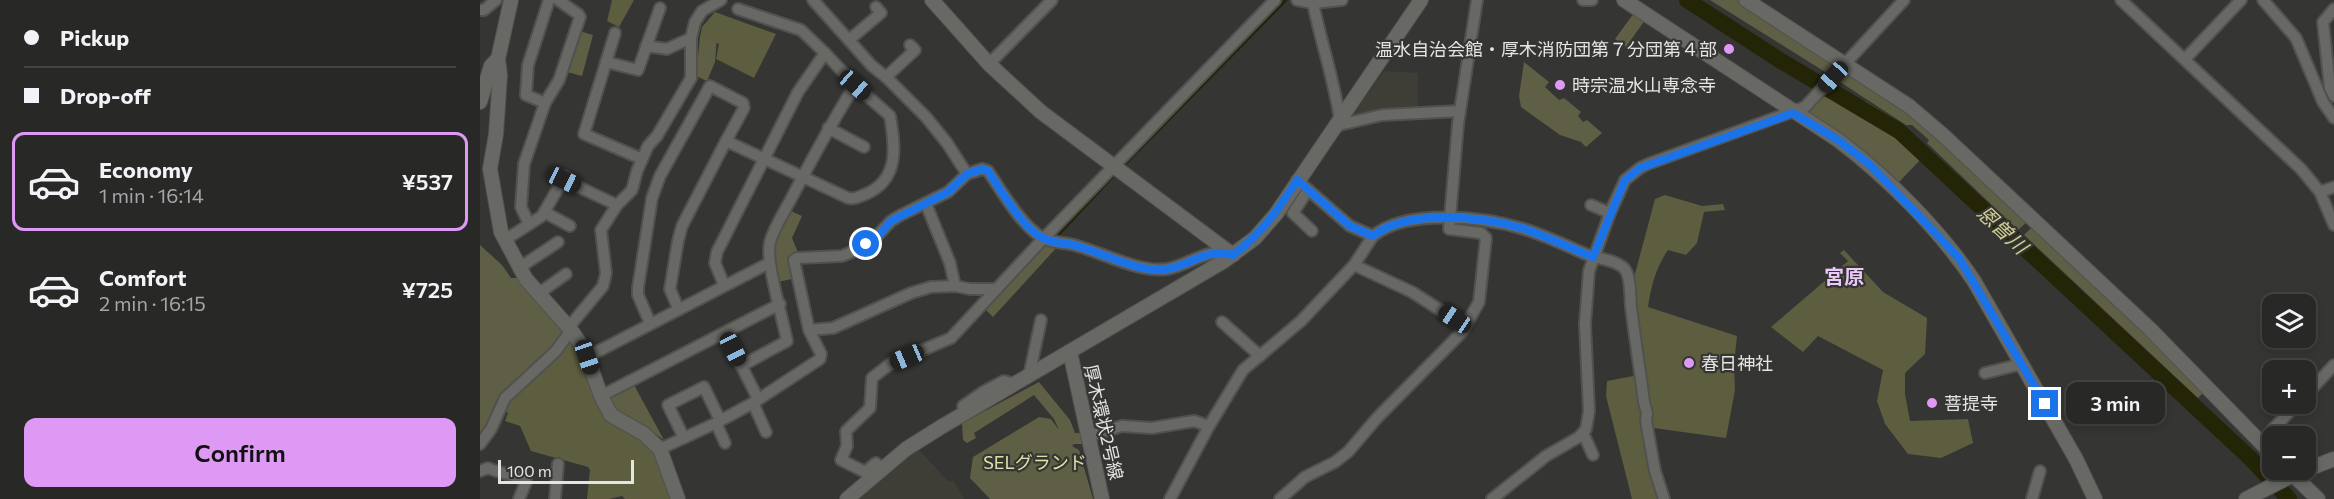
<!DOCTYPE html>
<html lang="en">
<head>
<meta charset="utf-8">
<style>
	:root { --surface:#282826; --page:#343432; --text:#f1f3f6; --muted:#a5a6a7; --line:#444443; --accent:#dd99f4 }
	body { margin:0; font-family:Commissioner,"Noto Sans JP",sans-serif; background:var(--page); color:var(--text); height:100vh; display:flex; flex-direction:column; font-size:22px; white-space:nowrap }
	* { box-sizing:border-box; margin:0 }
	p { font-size:20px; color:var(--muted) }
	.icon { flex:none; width:33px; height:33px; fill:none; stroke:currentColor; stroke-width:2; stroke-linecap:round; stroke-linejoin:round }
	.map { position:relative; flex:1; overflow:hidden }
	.side { display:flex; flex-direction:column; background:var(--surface); width:480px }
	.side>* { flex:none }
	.hud { display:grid; align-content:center; height:132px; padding:0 24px; background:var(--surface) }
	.tools { position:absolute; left:1782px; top:294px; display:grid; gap:12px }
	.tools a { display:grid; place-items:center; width:54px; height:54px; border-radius:12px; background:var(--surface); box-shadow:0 3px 9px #0003,0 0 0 2px var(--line); font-size:30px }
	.scale { position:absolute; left:18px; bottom:15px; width:136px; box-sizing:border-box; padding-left:6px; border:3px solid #e4e4e2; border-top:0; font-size:16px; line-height:21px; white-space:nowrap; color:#e4e4e2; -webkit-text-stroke:4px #353533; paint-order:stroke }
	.end { position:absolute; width:27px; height:27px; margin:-14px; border:8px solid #1a73e8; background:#fff; box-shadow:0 0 0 3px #fff }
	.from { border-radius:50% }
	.bubble { position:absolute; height:42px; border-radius:12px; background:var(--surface); box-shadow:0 3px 9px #0003,0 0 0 2px var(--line); font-size:20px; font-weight:600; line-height:42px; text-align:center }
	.car { position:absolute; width:18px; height:36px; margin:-18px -9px; border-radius:8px; box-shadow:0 0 4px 2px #0007; background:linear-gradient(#222 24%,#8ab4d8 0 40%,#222 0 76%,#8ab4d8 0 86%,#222 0) }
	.hud b { display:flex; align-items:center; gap:21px; height:57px; font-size:22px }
	.hud b+b { border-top:2px solid var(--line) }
	.hud i { width:15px; height:15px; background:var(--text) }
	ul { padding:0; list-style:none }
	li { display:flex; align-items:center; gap:18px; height:99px; margin:0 12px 9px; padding:0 12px; border:3px solid transparent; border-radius:12px }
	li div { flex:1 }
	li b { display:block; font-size:22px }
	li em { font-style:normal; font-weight:600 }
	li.current { border-color:var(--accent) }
	li>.icon { width:54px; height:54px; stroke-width:1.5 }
	.primary-button { display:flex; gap:12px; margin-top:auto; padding:12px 24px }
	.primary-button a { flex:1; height:69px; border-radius:12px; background:var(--accent); color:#111; font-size:24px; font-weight:600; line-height:69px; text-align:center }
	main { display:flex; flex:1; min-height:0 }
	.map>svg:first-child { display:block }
</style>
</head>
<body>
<main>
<section class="side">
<div class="hud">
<b><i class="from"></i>Pickup</b>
<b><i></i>Drop-off</b>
</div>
<ul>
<li class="current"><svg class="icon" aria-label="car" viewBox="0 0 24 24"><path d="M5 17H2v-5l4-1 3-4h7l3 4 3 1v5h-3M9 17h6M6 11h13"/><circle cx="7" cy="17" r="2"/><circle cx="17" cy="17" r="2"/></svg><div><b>Economy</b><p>1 min · 16:14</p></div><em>¥537</em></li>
<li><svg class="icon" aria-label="car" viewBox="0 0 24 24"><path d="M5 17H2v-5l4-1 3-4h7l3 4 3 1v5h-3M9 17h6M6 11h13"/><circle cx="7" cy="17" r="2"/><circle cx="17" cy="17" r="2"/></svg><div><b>Comfort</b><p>2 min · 16:15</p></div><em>¥725</em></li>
</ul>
<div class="primary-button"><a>Confirm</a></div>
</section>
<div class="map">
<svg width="1854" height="499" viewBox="0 0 1854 499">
	<rect width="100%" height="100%" fill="#353533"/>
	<g fill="#3e3e36">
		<polygon points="904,71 938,73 938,109 873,119 872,116"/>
		<polygon points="438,449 469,482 473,480 484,499 380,499"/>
	</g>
	<g fill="#5e5f44">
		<polygon points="1230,0 1261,0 1357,65 1350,75"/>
		<polygon points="1154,13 1165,20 1146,47 1135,39"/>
		<polygon points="99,31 113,35 102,76 87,72"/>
		<polygon points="237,36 235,62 227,81 216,76 220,37"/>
		<polygon points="1044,62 1069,82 1065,87 1079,100 1084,98 1101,112 1098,116 1103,122 1107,120 1122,133 1106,147 1101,142 1080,135 1041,107 1039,96"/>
		<polygon points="1365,71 1428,109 1548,221 1538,230 1447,143 1449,140 1432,125 1426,125 1357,80"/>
		<path d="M1349 93 1377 108 1385 101 1413 118 1439 140 1434 149 1442 158 1419 182C1390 153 1359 133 1324 112Z"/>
		<path d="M311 211 322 216 312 238 319 255H310L316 278 298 282C290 247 295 242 311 211Z"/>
		<polygon points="1553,226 1556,226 1724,392 1718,398 1544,235"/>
		<polygon points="564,242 579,245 513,317 504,308"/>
		<polygon points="0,245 22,265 31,278 40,278 83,330 74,349 0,437"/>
		<polygon points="559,382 590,420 595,433 602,433 603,444 594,444 592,446 599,450 613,499 510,499 490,478 493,457 559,417 571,419 579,430 574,419 554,395 494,433 496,438 487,443 483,440 482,423"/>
		<polygon points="154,385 184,440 168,429 138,415 129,396"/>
	</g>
	<g fill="#5d5d3f">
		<polygon points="132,0 154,0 139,27 127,21"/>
		<polygon points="235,12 296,34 274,78 236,59 239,44 220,37 222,27"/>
		<path d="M1185 195 1222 206 1243 204 1245 210 1224 212 1217 243 1206 255 1188 250C1176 267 1171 287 1168 307L1257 336 1254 364 1255 390 1246 438 1174 428 1167 436 1182 499H1152L1126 396 1127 381 1164 374 1152 285 1175 199Z"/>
		<polygon points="1364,250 1403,292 1447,318 1445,354 1425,373 1425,394 1430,421 1488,419 1493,443 1461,458 1428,454 1405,424 1397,401 1403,370 1338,336 1323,352 1291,327 1368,261 1360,253"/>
		<polygon points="89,343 93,343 99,349 126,414 157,432 175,452 192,499 145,499 142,496 129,499 107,499 110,470 108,467 51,451 40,426 25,421 28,413 24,411 36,392"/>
	</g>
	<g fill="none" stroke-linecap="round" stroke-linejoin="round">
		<g stroke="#242407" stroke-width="3">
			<polyline points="645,164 806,0"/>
			<polyline points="579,234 635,174"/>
		</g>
		<polyline stroke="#242407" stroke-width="16" points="1207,0 1301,61 1419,131 1770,458 1809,499"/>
		<defs>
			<g id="minor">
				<polyline points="333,0 392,66 406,77 446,117 467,143 487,174"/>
				<polyline points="817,0 833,3 862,0"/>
				<polyline points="1103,0 1112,0"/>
				<polyline points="1641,0 1821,169 1840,192 1854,225"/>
				<polyline points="1783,0 1816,38 1843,102 1854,118"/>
				<path d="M833 3C841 42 854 80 860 120"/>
				<polyline points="258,9 321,30 345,53"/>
				<polyline points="1854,9 1843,22 1850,88 1854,96"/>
				<polyline points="0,10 4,10 16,0"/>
				<polyline points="135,33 104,134 162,159"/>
				<polyline points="369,40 401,13 396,7"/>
				<polyline points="166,46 187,49 211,38"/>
				<polyline points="1705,59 1761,0"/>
				<polyline points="126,62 158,70 180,8"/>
				<polyline points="509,64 572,0"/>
				<polyline points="406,77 435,50 430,45"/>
				<polyline points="65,103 46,95 48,65 69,0"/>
				<polyline points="855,126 902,115 980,111"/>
				<polyline points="348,128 384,147"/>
				<polyline points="84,180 137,205"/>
				<polyline points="828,190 813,213 832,231"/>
				<polyline points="1840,192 1854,187"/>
				<polyline points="446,204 470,263 475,286"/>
				<polyline points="1111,205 1130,213"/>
				<polyline points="64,212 90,226"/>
				<polyline points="49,224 41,207 44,164 65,103 79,80 100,17 98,14 78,0"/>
				<path d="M893 236C927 208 1005 217 1044 229 1066 236 1087 246 1108 255 1118 259 1140 260 1146 271 1151 280 1150 296 1151 307 1155 339 1160 371 1164 402L1167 413 1166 421 1175 471 1184 499"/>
				<polyline points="25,240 62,216 85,176"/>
				<polyline points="874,265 932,292 985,326"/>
				<polyline points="39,268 78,242"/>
				<polyline points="244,285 235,263 237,252 318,92 345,53 375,85"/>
				<polyline points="58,294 86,274"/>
				<polyline points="198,308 190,289 198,241 202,226 246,141"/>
				<polyline points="742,322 780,356"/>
				<path d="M170 323 158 295V288L172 198 180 176 230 86 263 103 264 108 246 141 368 198C375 200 380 196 386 194 420 179 415 146 410 116L375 85C352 122 332 159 312 197 305 211 294 227 290 242 285 261 303 319 307 341L261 366"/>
				<polyline points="89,327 123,286 126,273 121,230 137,205 152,190 157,171 168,146 177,136 211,78 211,38 215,22 222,11 241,0"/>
				<polyline points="329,330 353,328 431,293 451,287 475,286 490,289 517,289"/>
				<polyline points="245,333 278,399"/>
				<polyline points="107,357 289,263"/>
				<polyline points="1505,373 1542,364"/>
				<polyline points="549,376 561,320"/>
				<polyline points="1826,395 1854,365"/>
				<polyline points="121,396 300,304"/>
				<polyline points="273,403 286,432"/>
				<polyline points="483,406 503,392 524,381 534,384"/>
				<polyline points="236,423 245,443"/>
				<polyline points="1791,431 1817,404"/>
				<polyline points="1103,433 1113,455"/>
				<polyline points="608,436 642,426 672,428 714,421 729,426"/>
				<polyline points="204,438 188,405 224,387 240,420"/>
				<polyline points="0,444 11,429 25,398 76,351 91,330"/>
				<path d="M180 449 236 423 273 403 340 359 341 354 329 330 314 260 317 258 362 256 374 251 397 236 411 221 421 215 468 192 487 174 502 169 508 171C521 190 542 227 563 238 571 243 584 242 594 245 621 252 659 273 687 269 711 265 723 248 752 254"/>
				<polyline points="396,463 385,472 361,460 367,446 366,431 390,408 392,378 410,364 471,338 563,239 795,0"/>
				<path d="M0 471 8 468C21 474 33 473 46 482L39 499"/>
				<polyline points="75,499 78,464"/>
				<polyline points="690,499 729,426 763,370 821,321 874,265 893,236 870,226 817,180"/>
				<polyline points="800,499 825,477 855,462 868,452 897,418 982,332 999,302 1006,238 1001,233 969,229 978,124 997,0"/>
				<polyline points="1012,499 1066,456 1099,437 1106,429 1109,411 1105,324 1109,271 1130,213 1145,180 1160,168 1168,164 1325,107 1424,0"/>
				<polyline points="1552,499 1560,471"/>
			</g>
			<g id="tertiary">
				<polyline points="31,0 18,59 20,75 16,134 10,169 21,232 46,279 91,330 105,351 121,396 131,415 164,434 180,449 198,499"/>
				<polyline points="452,0 509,64 561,112 753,255"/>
				<path d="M1144 0 1358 140C1407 177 1460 230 1494 281L1596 459 1615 499"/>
				<polyline points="1266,0 1429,106 1463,135 1670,329 1792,454"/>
				<polyline points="0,102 11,66 18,59"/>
				<polyline points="590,352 622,499"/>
				<polyline points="1808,470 1838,499"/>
				<polyline points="367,499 426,449 461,427 744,261 775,238 796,214 941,0"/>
				<polyline points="1766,499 1813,475 1854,459"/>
			</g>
		</defs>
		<use href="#minor" stroke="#51514f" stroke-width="14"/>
		<use href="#tertiary" stroke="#51514f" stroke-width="16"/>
		<use href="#minor" stroke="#686865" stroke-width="10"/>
		<use href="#tertiary" stroke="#686865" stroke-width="14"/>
	</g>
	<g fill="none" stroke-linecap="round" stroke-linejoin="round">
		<path stroke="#1a73e8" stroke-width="8" d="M386 244 398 236 411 221 468 192 487 174 502 169 508 171C521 190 542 228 563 238 572 243 585 243 594 245 621 252 660 274 687 269 713 265 722 248 753 255 781 234 799 209 817 180L870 226 893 236C927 208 1005 217 1045 229 1068 237 1090 248 1113 257L1145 180 1160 168 1313 113 1358 140 1389 164 1479 258 1565 404"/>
	</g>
	<g fill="#dd99f4" stroke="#353533" stroke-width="2">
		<circle cx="1249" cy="49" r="6"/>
		<circle cx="1080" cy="85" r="6"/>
		<circle cx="1209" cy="363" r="6"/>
		<circle cx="1452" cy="403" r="6"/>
	</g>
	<g text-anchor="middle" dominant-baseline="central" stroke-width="4.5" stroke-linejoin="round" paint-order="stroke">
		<g font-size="18" fill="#e4e4e2" stroke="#353533" text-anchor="start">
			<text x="1237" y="49" text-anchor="end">温水自治会館・厚木消防団第７分団第４部</text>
			<text x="1092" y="85">時宗温水山専念寺</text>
			<text x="1221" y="363">春日神社</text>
			<text x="1464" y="403">菩提寺</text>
		</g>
		<g font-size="18" fill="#e4e4e2" stroke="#353533">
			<text transform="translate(624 422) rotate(77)">厚木環状2号線</text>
		</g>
		<g font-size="18" fill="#dfe0a6" stroke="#353533">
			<text x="555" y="462">SELグランド</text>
		</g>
		<g font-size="20" font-style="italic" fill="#cfcf96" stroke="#353533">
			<text transform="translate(1523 229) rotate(43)">恩曽川</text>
		</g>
		<g font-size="20" font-weight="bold" fill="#edc8fb" stroke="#353533">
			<text x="1364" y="276">宮原</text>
		</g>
	</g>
</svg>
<div class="tools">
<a><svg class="icon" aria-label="layers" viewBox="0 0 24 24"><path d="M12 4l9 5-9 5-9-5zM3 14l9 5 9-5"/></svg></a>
<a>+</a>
<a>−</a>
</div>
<div class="scale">100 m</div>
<i class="end from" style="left:386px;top:244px"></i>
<i class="end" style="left:1565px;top:404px"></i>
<div class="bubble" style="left:1586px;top:382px;width:99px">3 min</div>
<i class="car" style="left:1353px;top:77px;rotate:222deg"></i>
<i class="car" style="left:375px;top:85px;rotate:131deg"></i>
<i class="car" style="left:84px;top:180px;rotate:115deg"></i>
<i class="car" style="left:975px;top:319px;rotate:304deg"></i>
<i class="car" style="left:253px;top:349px;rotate:153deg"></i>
<i class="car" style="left:107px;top:357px;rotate:161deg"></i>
<i class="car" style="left:427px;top:357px;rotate:247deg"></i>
</div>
</main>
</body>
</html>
